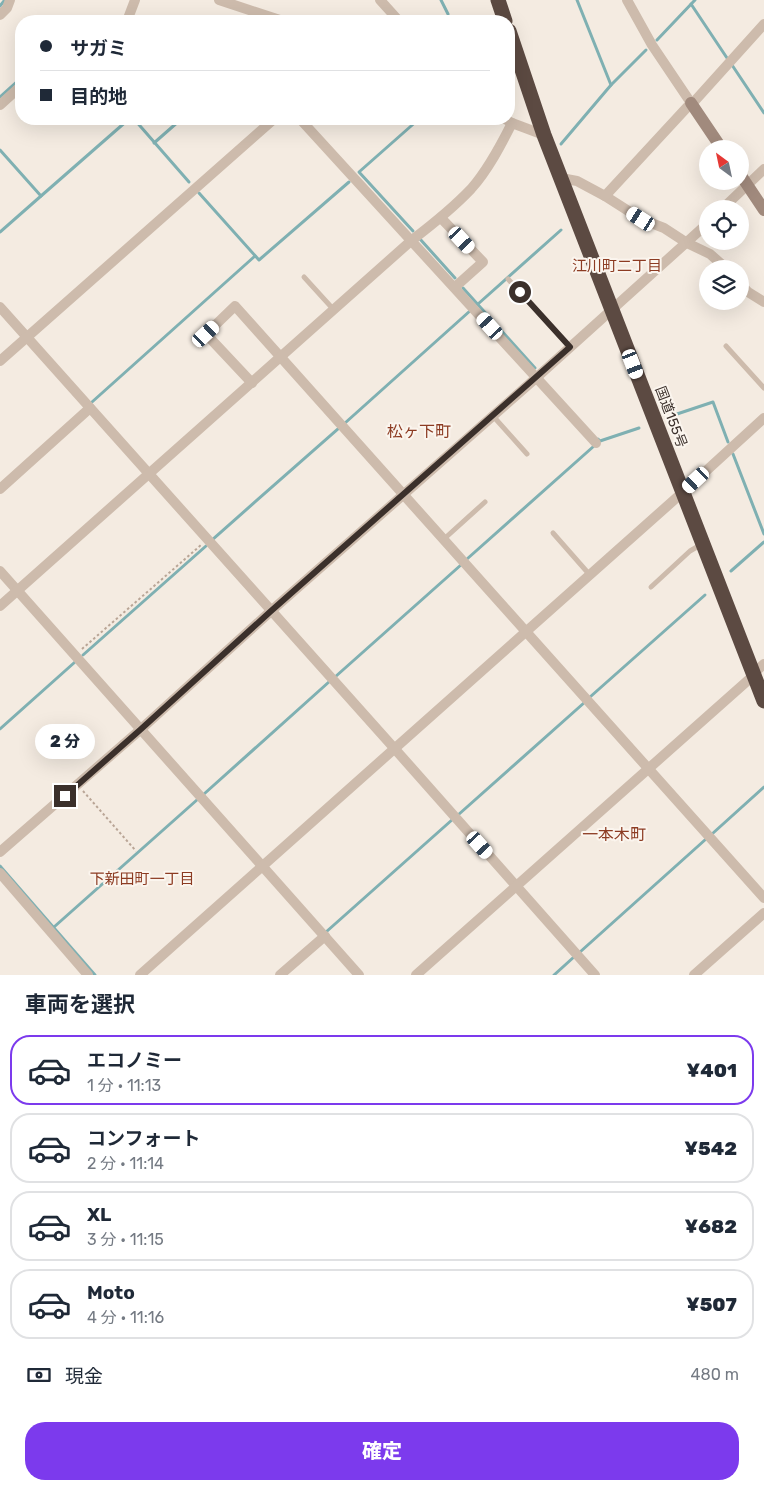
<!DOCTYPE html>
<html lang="ja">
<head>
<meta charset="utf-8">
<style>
	:root { --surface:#fff; --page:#f2f2f3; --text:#1f2937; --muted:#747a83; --line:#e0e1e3; --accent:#7c3aed }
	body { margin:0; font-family:Rubik,"Noto Sans JP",sans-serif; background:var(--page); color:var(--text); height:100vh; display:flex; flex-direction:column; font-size:19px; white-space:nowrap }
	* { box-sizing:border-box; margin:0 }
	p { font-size:16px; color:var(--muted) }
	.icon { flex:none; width:28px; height:28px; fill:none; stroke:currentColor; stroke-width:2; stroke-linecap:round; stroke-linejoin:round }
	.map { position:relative; height:975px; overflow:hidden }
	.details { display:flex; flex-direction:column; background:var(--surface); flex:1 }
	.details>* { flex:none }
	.top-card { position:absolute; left:15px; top:15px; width:500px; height:110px; border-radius:20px; box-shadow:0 5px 20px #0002; display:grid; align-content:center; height:110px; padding:0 25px; background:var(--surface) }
	.needle { width:32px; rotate:327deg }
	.buttons { position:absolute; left:699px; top:140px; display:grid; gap:10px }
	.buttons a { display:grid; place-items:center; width:50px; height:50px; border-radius:50%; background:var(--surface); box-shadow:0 5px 20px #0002; font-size:25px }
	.end { position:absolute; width:22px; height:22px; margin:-11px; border:6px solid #3b302b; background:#fff; box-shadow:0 0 0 2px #fff }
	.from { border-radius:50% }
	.bubble { position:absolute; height:35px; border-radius:18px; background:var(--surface); box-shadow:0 5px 20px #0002; font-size:16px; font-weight:800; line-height:35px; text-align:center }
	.car { position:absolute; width:15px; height:30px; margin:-15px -8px; border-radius:6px; box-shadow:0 0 4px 1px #0007; background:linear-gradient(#fff 24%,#345 0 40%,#fff 0 76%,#345 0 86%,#fff 0) }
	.top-card b { display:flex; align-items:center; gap:18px; height:48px; font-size:19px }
	.top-card b+b { border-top:1px solid var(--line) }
	.top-card i { width:12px; height:12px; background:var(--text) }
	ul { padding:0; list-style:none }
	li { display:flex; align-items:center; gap:15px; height:70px; margin:0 10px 8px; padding:0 15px; border:2px solid var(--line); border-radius:20px }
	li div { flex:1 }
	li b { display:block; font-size:19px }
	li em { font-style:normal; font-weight:800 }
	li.current { border-color:var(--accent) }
	li>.icon { width:45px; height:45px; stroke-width:1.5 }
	h2 { padding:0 25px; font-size:22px; line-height:60px }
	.pay { display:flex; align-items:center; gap:12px; height:55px; padding:0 25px; font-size:19px }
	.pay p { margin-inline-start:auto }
	.primary-button { display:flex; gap:10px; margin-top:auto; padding:10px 25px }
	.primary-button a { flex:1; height:58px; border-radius:20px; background:var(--accent); color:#fff; font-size:20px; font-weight:800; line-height:58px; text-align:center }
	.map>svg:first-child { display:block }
</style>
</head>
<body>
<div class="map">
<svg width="764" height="975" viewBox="0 0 764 975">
	<rect width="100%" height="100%" fill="#f4ebe1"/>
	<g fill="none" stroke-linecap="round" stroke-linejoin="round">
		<g stroke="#7fb0b2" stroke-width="3">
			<polyline points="441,0 448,14"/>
			<polyline points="577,0 611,85"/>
			<polyline points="691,4 727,58"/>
			<polyline points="0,6 4,1"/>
			<polyline points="657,40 695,0"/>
			<polyline points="732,65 764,113"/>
			<polyline points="0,97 21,78"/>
			<polyline points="134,119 189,182"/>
			<polyline points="154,143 179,121 189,119"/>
			<polyline points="561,144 611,85 646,50"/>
			<polyline points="0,150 41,196 129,119"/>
			<polyline points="199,193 259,260 349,182"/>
			<polyline points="413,231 359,172 419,119"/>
			<polyline points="0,232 41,196"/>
			<polyline points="420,239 455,278"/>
			<polyline points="463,288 535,368"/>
			<polyline points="478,304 561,230"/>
			<polyline points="92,402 255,256"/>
			<polyline points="671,416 713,402 728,442"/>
			<polyline points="345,423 471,310"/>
			<polyline points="598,439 600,441 639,428"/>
			<polyline points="733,454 764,534"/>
			<polyline points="213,539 340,427"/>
			<polyline points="467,559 594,446"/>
			<polyline points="731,571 764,542"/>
			<polyline points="83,655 206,546"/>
			<polyline points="335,677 462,564"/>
			<polyline points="590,697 705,595"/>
			<polyline points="0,729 75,662"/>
			<polyline points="204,794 330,681"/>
			<polyline points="458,815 585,702"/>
			<polyline points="712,834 764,787"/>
			<polyline points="0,866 95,975"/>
			<polyline points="54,927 198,799"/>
			<polyline points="326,932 453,819"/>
			<polyline points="580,952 706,839"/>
			<polyline points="554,975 575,956"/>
		</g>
		<g stroke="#b9a596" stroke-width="2" stroke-dasharray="2.5 2.5" stroke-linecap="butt">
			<polyline points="82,649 201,545"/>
			<polyline points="83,791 136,851"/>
		</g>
		<g stroke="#cdbbac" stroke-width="5">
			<polyline points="304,277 334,310"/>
			<polyline points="508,279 570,347"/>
			<polyline points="726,346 764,388"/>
			<polyline points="493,416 527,454"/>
			<polyline points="553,533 589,574"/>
			<polyline points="444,539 485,502"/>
			<polyline points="651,587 690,551 702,544"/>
		</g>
		<g stroke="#cdbbac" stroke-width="10">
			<polyline points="219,0 283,21"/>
			<polyline points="380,0 399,21"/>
			<polyline points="0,15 7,8 10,0"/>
			<polyline points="127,21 135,0"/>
			<polyline points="692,104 764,24"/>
			<polyline points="0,105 21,86"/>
			<polyline points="300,119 596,443"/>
			<polyline points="505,119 512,123 544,135"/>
			<polyline points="561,178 577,181 605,196 641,219 664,228 687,243 710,254 727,269"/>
			<polyline points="605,196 691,103 652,45 627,0"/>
			<polyline points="722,209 764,169"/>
			<polyline points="441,218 483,262 455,287"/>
			<polyline points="740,283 748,292 764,302"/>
			<polyline points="0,307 394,748 595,975"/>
			<polyline points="0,361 274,119"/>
			<polyline points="252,383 206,334 235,306 764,898"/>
			<polyline points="0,489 90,408"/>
			<polyline points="0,571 359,975"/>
			<path d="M0 606 412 240C433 224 453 208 471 189 488 170 501 145 512 123"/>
			<polyline points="753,674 764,664"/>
			<polyline points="0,852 140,730 271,611 536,378 708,223"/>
			<polyline points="0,873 88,975"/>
			<polyline points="140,975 683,492 764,418"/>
			<polyline points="280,975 325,936"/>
			<polyline points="416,975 754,675"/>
			<polyline points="694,975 764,913"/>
		</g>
		<g stroke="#a18a7d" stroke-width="12">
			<polyline points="691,103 722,149"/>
			<polyline points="740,174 764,210"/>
		</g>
		<g stroke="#5c4a42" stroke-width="15">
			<polyline points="498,0 505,21"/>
			<polyline points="509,31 544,135 764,701"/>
		</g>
	</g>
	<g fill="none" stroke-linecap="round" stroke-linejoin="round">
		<polyline stroke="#3b302b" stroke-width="6" points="65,796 140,730 271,611 570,347 520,292"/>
	</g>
	<g text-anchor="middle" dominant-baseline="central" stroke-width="4" stroke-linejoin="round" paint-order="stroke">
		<g font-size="14" fill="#3b302b" stroke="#fbf5ee">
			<text transform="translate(671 417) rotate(69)">国道155号</text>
		</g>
		<g font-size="15" fill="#8c3b22" stroke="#fbf5ee">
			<text x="617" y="266">江川町二丁目</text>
			<text x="142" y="879">下新田町一丁目</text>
		</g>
		<g font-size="16" fill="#8c3b22" stroke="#fbf5ee">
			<text x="419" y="431">松ヶ下町</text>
			<text x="614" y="834">一本木町</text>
		</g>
	</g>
</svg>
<div class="buttons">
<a><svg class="needle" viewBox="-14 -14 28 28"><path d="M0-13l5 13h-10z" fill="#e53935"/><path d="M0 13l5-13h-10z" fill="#747a83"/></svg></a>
<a><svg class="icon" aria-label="locate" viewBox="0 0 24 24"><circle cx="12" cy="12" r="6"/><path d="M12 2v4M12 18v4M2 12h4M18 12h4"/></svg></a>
<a><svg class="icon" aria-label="layers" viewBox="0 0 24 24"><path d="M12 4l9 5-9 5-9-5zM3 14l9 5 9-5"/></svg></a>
</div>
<i class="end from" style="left:520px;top:292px"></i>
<i class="end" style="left:65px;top:796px"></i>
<div class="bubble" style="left:35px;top:724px;width:60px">2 分</div>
<i class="car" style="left:641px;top:219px;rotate:303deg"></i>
<i class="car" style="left:462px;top:240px;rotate:137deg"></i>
<i class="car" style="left:490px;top:326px;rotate:318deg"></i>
<i class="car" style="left:206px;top:334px;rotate:47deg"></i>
<i class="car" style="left:633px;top:364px;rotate:159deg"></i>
<i class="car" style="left:696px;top:480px;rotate:227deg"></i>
<i class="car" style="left:480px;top:845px;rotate:138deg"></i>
<div class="top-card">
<b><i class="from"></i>サガミ</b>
<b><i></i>目的地</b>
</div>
</div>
<section class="details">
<h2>車両を選択</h2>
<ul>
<li class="current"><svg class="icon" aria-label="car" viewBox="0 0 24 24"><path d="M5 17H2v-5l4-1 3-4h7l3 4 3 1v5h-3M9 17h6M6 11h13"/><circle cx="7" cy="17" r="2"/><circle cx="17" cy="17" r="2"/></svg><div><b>エコノミー</b><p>1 分 · 11:13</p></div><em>¥401</em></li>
<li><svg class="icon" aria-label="car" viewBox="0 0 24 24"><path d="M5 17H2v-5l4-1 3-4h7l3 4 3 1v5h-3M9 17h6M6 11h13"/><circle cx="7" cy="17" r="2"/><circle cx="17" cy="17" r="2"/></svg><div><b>コンフォート</b><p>2 分 · 11:14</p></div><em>¥542</em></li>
<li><svg class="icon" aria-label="car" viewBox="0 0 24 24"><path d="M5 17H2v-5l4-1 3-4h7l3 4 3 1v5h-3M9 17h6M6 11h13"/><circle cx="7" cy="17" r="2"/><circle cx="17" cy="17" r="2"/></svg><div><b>XL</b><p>3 分 · 11:15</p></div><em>¥682</em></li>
<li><svg class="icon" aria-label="car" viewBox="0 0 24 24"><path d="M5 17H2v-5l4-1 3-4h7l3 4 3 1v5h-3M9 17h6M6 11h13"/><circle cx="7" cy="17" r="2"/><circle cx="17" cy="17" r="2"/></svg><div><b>Moto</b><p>4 分 · 11:16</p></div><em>¥507</em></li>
</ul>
<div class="pay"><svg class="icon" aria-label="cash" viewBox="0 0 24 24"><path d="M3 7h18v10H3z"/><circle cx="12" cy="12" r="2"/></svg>現金<p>480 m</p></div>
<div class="primary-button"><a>確定</a></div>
</section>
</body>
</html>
